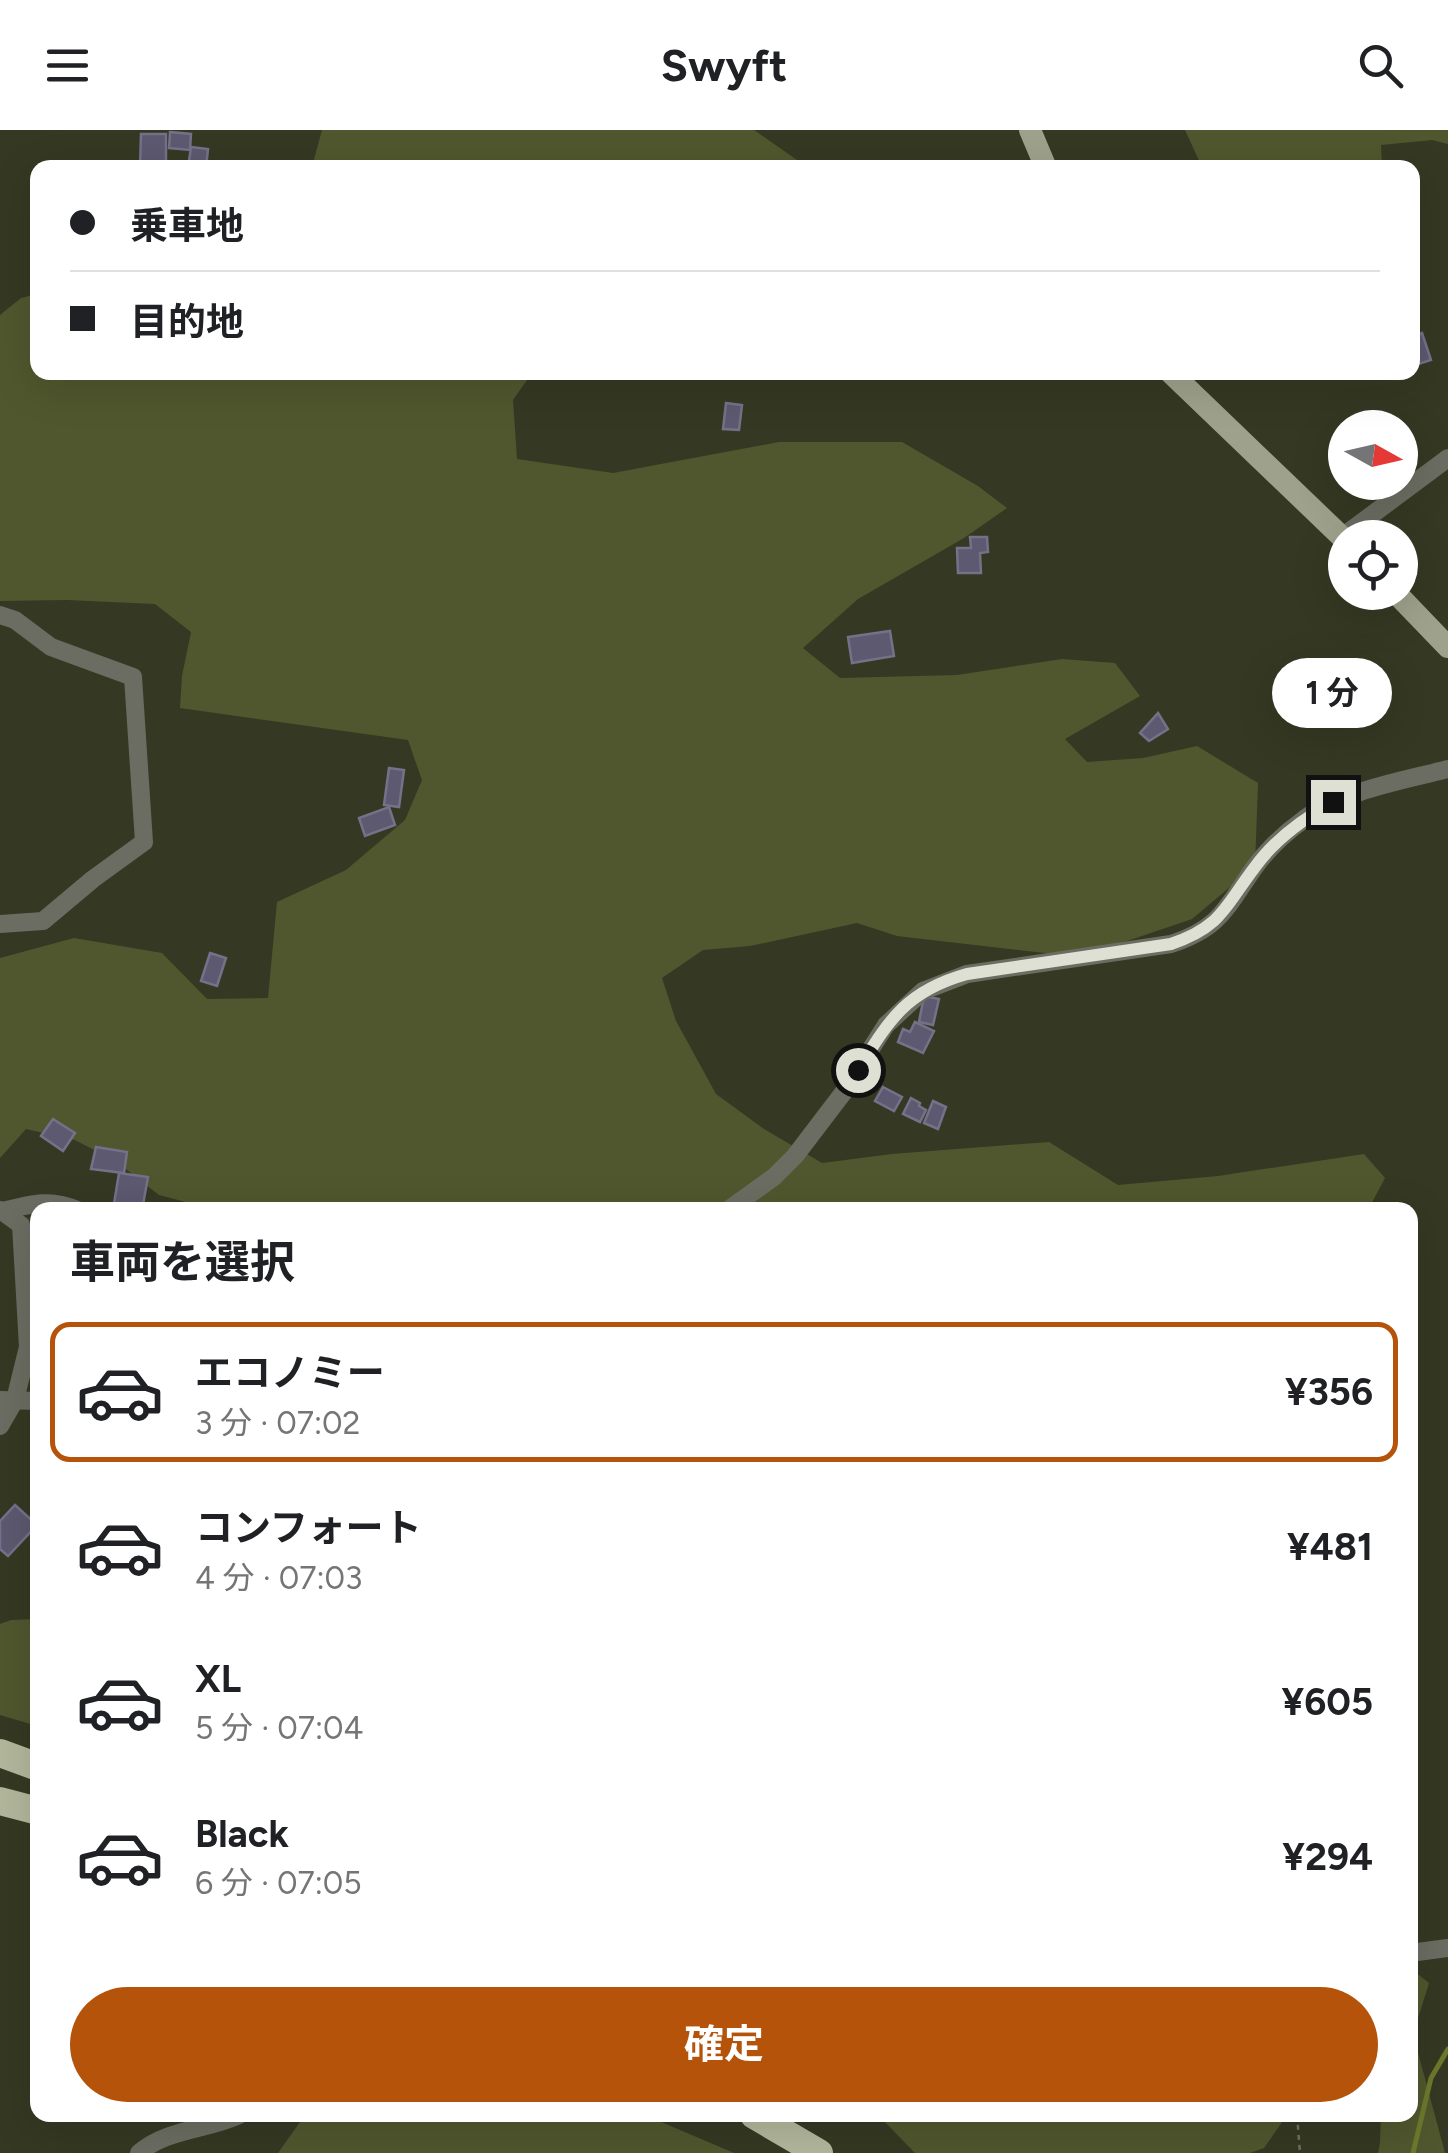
<!DOCTYPE html>
<html lang="ja">
<head>
<meta charset="utf-8">
<style>
	:root { --surface:#fff; --page:#f6f6f6; --text:#202124; --muted:#757577; --line:#e0e0e0; --accent:#b45309 }
	body { margin:0; font-family:Figtree,"Noto Sans JP",sans-serif; background:var(--page); color:var(--text); height:100vh; display:flex; flex-direction:column; font-size:38px; white-space:nowrap }
	* { box-sizing:border-box; margin:0 }
	p { font-size:32px; color:var(--muted) }
	.icon { flex:none; width:55px; height:55px; fill:none; stroke:currentColor; stroke-width:2; stroke-linecap:round; stroke-linejoin:round }
	.map { position:relative; flex:1; overflow:hidden }
	.side { position:absolute; left:30px; top:1072px; width:1388px; height:920px; display:flex; flex-direction:column; background:var(--surface); border-radius:20px; box-shadow:0 10px 40px #0002 }
	.side>* { flex:none }
	.hud { position:absolute; left:30px; top:30px; width:1390px; height:220px; border-radius:20px; box-shadow:0 10px 40px #0002; display:grid; align-content:center; height:220px; padding:0 40px; background:var(--surface) }
	.needle { width:65px; rotate:98deg }
	.buttons { position:absolute; left:1328px; top:280px; display:grid; gap:20px }
	.buttons a { display:grid; place-items:center; width:90px; height:90px; border-radius:50%; background:var(--surface); box-shadow:0 10px 40px #0002; font-size:50px }
	.end { position:absolute; width:45px; height:45px; margin:-22px; border:12px solid #dde0d2; background:#111; box-shadow:0 0 0 5px #111 }
	.from { border-radius:50% }
	.bubble { position:absolute; height:70px; border-radius:35px; background:var(--surface); box-shadow:0 10px 40px #0002; font-size:32px; font-weight:700; line-height:70px; text-align:center }
	.hud b { display:flex; align-items:center; gap:35px; height:95px; font-size:38px }
	.hud b+b { border-top:2px solid var(--line) }
	.hud i { width:25px; height:25px; background:var(--text) }
	ul { padding:0; list-style:none }
	li { display:flex; align-items:center; gap:30px; height:140px; margin:0 20px 15px; padding:0 20px; border:5px solid transparent; border-radius:20px }
	li div { flex:1 }
	li b { display:block; font-size:38px }
	li em { font-style:normal; font-weight:700 }
	li.current { border-color:var(--accent) }
	li>.icon { width:90px; height:90px; stroke-width:1.5 }
	h2 { padding:0 40px; font-size:45px; line-height:120px }
	.action { display:flex; gap:20px; margin-top:auto; padding:20px 40px }
	.action a { flex:1; height:115px; border-radius:60px; background:var(--accent); color:#fff; font-size:40px; font-weight:700; line-height:115px; text-align:center }
	header { display:flex; justify-content:space-between; align-items:center; height:130px; padding:0 40px; background:var(--surface); font-size:45px; font-weight:700 }
	.map>svg:first-child { display:block }
</style>
</head>
<body>
<header><svg class="icon" aria-label="menu" viewBox="0 0 24 24"><path d="M4 6h16M4 12h16M4 18h16"/></svg>Swyft<svg class="icon" aria-label="search" viewBox="0 0 24 24"><circle cx="10" cy="10" r="6"/><path d="M15 15l6 6"/></svg></header>
<div class="map">
<svg width="1448" height="2023" viewBox="0 0 1448 2023">
	<rect width="100%" height="100%" fill="#353923"/>
	<g fill="#50572e">
		<polygon points="322,0 754,0 807,37 312,37"/>
		<polygon points="1185,0 1448,0 1448,14 1432,10 1381,15 1382,37 1202,37"/>
		<polygon points="37,164 38,242 532,243 513,270 517,329 613,343 779,312 902,312 978,356 1007,378 964,408 858,469 803,518 840,548 957,545 1062,529 1115,533 1140,566 1065,609 1087,632 1143,628 1197,616 1258,653 1255,736 1192,789 1080,827 897,806 857,793 750,816 703,820 662,848 676,891 716,964 764,999 822,1033 892,1024 1049,1012 1118,1055 1218,1046 1364,1024 1385,1048 1368,1080 216,1080 159,1065 117,1032 75,1010 26,999 0,1028 0,828 74,808 162,823 207,869 268,868 277,772 346,740 405,690 422,650 408,610 180,578 182,546 191,502 155,474 67,470 0,471 0,185 21,168"/>
		<polygon points="37,1489 38,1489 37,1596 0,1585 0,1494 11,1490"/>
		<polygon points="1410,1838 1429,1853 1413,1904 1445,2023 1378,2023 1380,2013 1381,1985 1410,1985"/>
		<polygon points="305,1985 635,1985 652,1988 734,2023 278,2023"/>
		<polygon points="878,1985 1287,1985 1264,2018 1250,2023 915,2023"/>
	</g>
	<g fill="none" stroke-linecap="round" stroke-linejoin="round">
		<polyline stroke="#6e782c" stroke-width="5" points="1413,2023 1431,1948 1448,1919"/>
	</g>
	<g fill="#5c5970" stroke="#747189" stroke-width="2.5">
		<polygon points="170,2 191,4 190,20 169,18"/>
		<polygon points="141,4 166,4 166,38 140,38"/>
		<polygon points="191,17 208,19 206,38 188,38"/>
		<polygon points="1422,203 1431,230 1412,236 1412,207"/>
		<polygon points="726,273 742,275 739,300 723,299"/>
		<polygon points="970,407 987,407 988,422 980,423 981,443 958,443 957,418 971,418"/>
		<polygon points="890,501 894,526 852,533 848,507"/>
		<polygon points="1158,583 1168,599 1149,611 1140,603"/>
		<polygon points="389,638 404,640 399,677 384,675"/>
		<polygon points="389,677 395,695 365,706 359,688"/>
		<polygon points="210,823 226,828 217,856 201,851"/>
		<polygon points="924,866 939,869 933,895 919,892"/>
		<polygon points="915,892 934,901 923,923 898,912 903,899 910,902"/>
		<polygon points="883,957 902,967 894,981 875,971"/>
		<polygon points="911,968 920,973 919,976 926,980 920,992 903,984"/>
		<polygon points="933,971 946,977 938,999 924,993"/>
		<polygon points="53,989 75,1003 63,1021 41,1006"/>
		<polygon points="96,1017 127,1022 124,1043 91,1039"/>
		<polygon points="119,1043 148,1047 142,1080 113,1080"/>
		<polygon points="15,1375 37,1395 8,1426 0,1419 0,1391"/>
	</g>
	<g fill="none" stroke-linecap="round" stroke-linejoin="round">
		<polyline stroke="#6e725f" stroke-width="2.5" stroke-dasharray="5 5" stroke-linecap="butt" points="1297,1985 1300,2023"/>
		<g stroke="#6b6d62" stroke-width="18">
			<polyline points="1342,407 1448,328"/>
			<polyline points="0,485 15,490 51,517 133,547 144,712 93,749 43,791 0,794"/>
			<polyline points="0,1080 21,1095 28,1217 15,1270 0,1296"/>
			<path d="M728 1080 774 1047 795 1026 843 963 886 895 923 861 967 844 1171 814C1220 798 1226 778 1254 738 1267 720 1285 703 1303 690 1341 661 1402 651 1448 639"/>
			<path d="M3 1081C31 1074 51 1068 77 1080"/>
			<polyline points="0,1270 38,1271"/>
			<polyline points="1410,1823 1448,1818"/>
			<path d="M139 2023C166 1999 207 2000 239 1985"/>
		</g>
		<g stroke="#9ea28c" stroke-width="22">
			<polyline points="1030,0 1046,38"/>
			<polyline points="1170,242 1345,410"/>
			<polyline points="1395,462 1448,517"/>
		</g>
		<g stroke="#b2b79c" stroke-width="28">
			<polyline points="0,1623 38,1637"/>
			<polyline points="0,1671 38,1681"/>
			<polyline points="754,1985 819,2023"/>
		</g>
	</g>
	<g fill="none" stroke-linecap="round" stroke-linejoin="round">
		<path stroke="#dde0d2" stroke-width="12" d="M858 940C889 890 906 861 967 844L1171 814C1222 797 1225 776 1255 737 1275 709 1303 689 1333 672"/>
	</g>
</svg>
<div class="buttons">
<a><svg class="needle" viewBox="-14 -14 28 28"><path d="M0-13l5 13h-10z" fill="#e53935"/><path d="M0 13l5-13h-10z" fill="#757577"/></svg></a>
<a><svg class="icon" aria-label="locate" viewBox="0 0 24 24"><circle cx="12" cy="12" r="6"/><path d="M12 2v4M12 18v4M2 12h4M18 12h4"/></svg></a>
</div>
<i class="end from" style="left:858px;top:940px"></i>
<i class="end" style="left:1333px;top:672px"></i>
<div class="bubble" style="left:1272px;top:528px;width:120px">1 分</div>
<div class="hud">
<b><i class="from"></i>乗車地</b>
<b><i></i>目的地</b>
</div>
<section class="side">
<h2>車両を選択</h2>
<ul>
<li class="current"><svg class="icon" aria-label="car" viewBox="0 0 24 24"><path d="M5 17H2v-5l4-1 3-4h7l3 4 3 1v5h-3M9 17h6M6 11h13"/><circle cx="7" cy="17" r="2"/><circle cx="17" cy="17" r="2"/></svg><div><b>エコノミー</b><p>3 分 · 07:02</p></div><em>¥356</em></li>
<li><svg class="icon" aria-label="car" viewBox="0 0 24 24"><path d="M5 17H2v-5l4-1 3-4h7l3 4 3 1v5h-3M9 17h6M6 11h13"/><circle cx="7" cy="17" r="2"/><circle cx="17" cy="17" r="2"/></svg><div><b>コンフォート</b><p>4 分 · 07:03</p></div><em>¥481</em></li>
<li><svg class="icon" aria-label="car" viewBox="0 0 24 24"><path d="M5 17H2v-5l4-1 3-4h7l3 4 3 1v5h-3M9 17h6M6 11h13"/><circle cx="7" cy="17" r="2"/><circle cx="17" cy="17" r="2"/></svg><div><b>XL</b><p>5 分 · 07:04</p></div><em>¥605</em></li>
<li><svg class="icon" aria-label="car" viewBox="0 0 24 24"><path d="M5 17H2v-5l4-1 3-4h7l3 4 3 1v5h-3M9 17h6M6 11h13"/><circle cx="7" cy="17" r="2"/><circle cx="17" cy="17" r="2"/></svg><div><b>Black</b><p>6 分 · 07:05</p></div><em>¥294</em></li>
</ul>
<div class="action"><a>確定</a></div>
</section>
</div>
</body>
</html>
